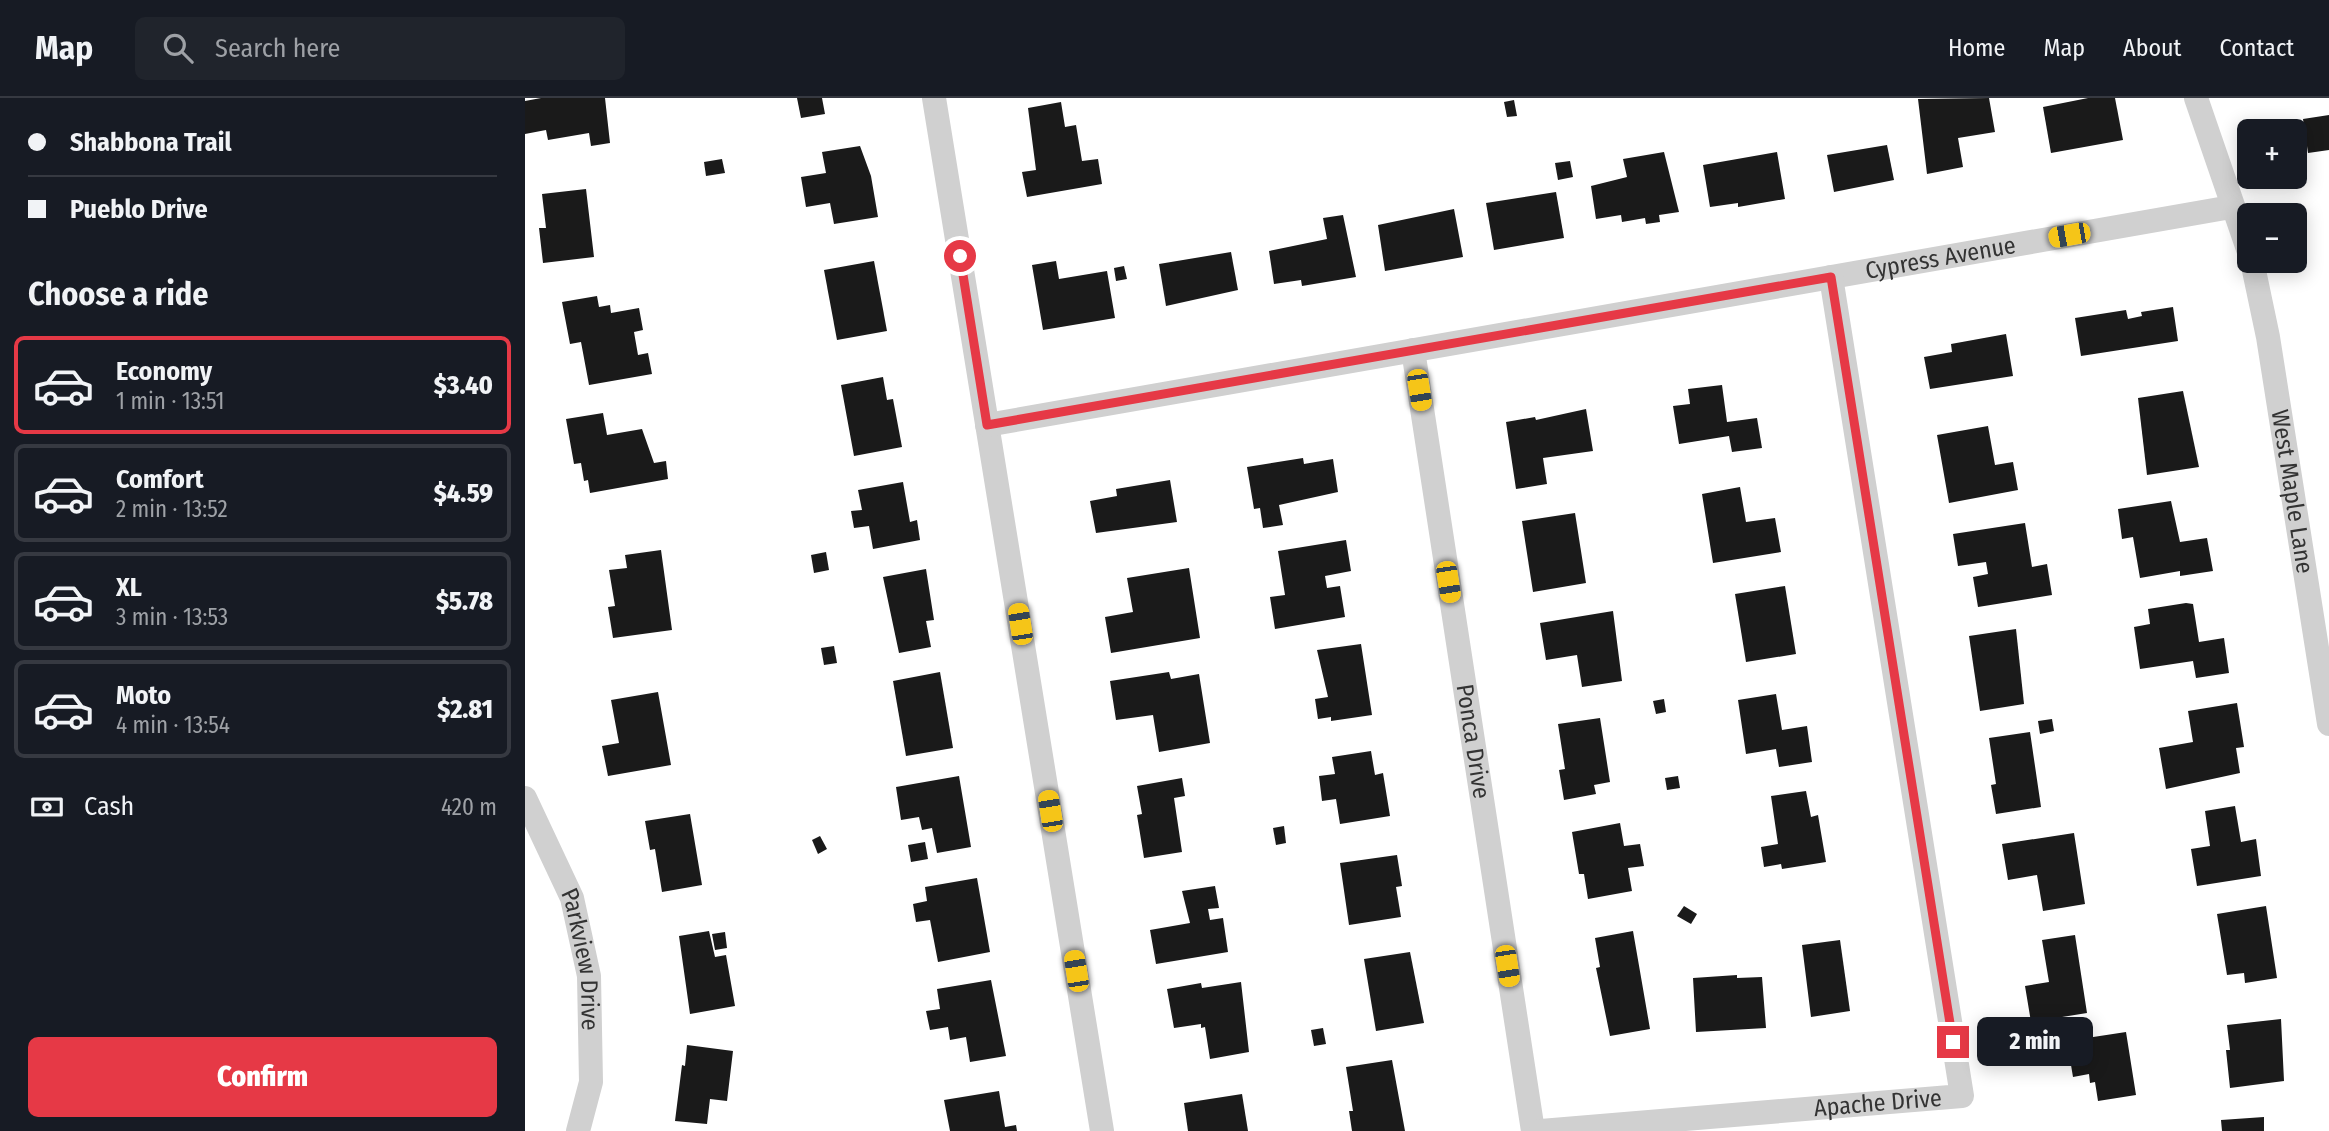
<!DOCTYPE html>
<html lang="en">
<head>
<meta charset="utf-8">
<style>
	:root { --surface:#171b24; --page:#20242c; --text:#f1f3f6; --muted:#9ea1a6; --line:#363941; --accent:#e63946 }
	body { margin:0; font-family:"Fira Sans Condensed",sans-serif; background:var(--page); color:var(--text); height:100vh; display:flex; flex-direction:column; font-size:26px; white-space:nowrap }
	* { box-sizing:border-box; margin:0 }
	p { font-size:23px; color:var(--muted) }
	.icon { flex:none; width:38px; height:38px; fill:none; stroke:currentColor; stroke-width:2; stroke-linecap:round; stroke-linejoin:round }
	.map { position:relative; flex:1; overflow:hidden }
	.sheet { display:flex; flex-direction:column; background:var(--surface); width:525px }
	.sheet>* { flex:none }
	.top-card { display:grid; align-content:center; height:154px; padding:0 28px; background:var(--surface) }
	.controls { position:absolute; left:1712px; top:21px; display:grid; gap:14px }
	.controls a { display:grid; place-items:center; width:70px; height:70px; border-radius:10px; background:var(--surface); box-shadow:0 4px 18px #0003; font-size:35px }
	.end { position:absolute; width:32px; height:32px; margin:-16px; border:9px solid #e63946; background:#fff; box-shadow:0 0 0 4px #fff }
	.from { border-radius:50% }
	.bubble { position:absolute; height:49px; border-radius:10px; background:var(--surface); box-shadow:0 4px 18px #0003; font-size:23px; font-weight:800; line-height:49px; text-align:center }
	.car { position:absolute; width:21px; height:42px; margin:-21px -10px; border-radius:9px; box-shadow:0 0 5px 2px #0007; background:linear-gradient(#f5c518 24%,#345 0 40%,#f5c518 0 76%,#345 0 86%,#f5c518 0) }
	.top-card b { display:flex; align-items:center; gap:24px; height:66px; font-size:26px }
	.top-card b+b { border-top:2px solid var(--line) }
	.top-card i { width:18px; height:18px; background:var(--text) }
	ul { padding:0; list-style:none }
	li { display:flex; align-items:center; gap:21px; height:98px; margin:0 14px 10px; padding:0 14px; border:4px solid var(--line); border-radius:10px }
	li div { flex:1 }
	li b { display:block; font-size:26px }
	li em { font-style:normal; font-weight:800 }
	li.active { border-color:var(--accent) }
	li>.icon { width:63px; height:63px; stroke-width:1.5 }
	h2 { padding:0 28px; font-size:32px; line-height:84px }
	.pay { display:flex; align-items:center; gap:18px; height:77px; padding:0 28px; font-size:26px }
	.pay p { margin-inline-start:auto }
	.action { display:flex; gap:14px; margin-top:auto; padding:14px 28px }
	.action a { flex:1; height:80px; border-radius:10px; background:var(--accent); color:#fff; font-size:28px; font-weight:800; line-height:80px; text-align:center }
	header { display:flex; align-items:center; gap:42px; box-sizing:border-box; height:98px; padding:0 35px; background:var(--surface); border-bottom:2px solid var(--line) }
	header strong { font-size:33px }
	nav { display:flex; gap:38px; margin-inline-start:auto; font-size:24px }
	.search { width:490px; height:63px; background:var(--page); display:flex; align-items:center; gap:18px; box-sizing:border-box; padding:0 24px; border-radius:10px; color:var(--muted); font-size:26px }
	main { display:flex; flex:1; min-height:0 }
	.map>svg:first-child { display:block }
</style>
</head>
<body>
<header>
<strong>Map</strong>
<div class="search"><svg class="icon" aria-label="search" viewBox="0 0 24 24"><circle cx="10" cy="10" r="6"/><path d="M15 15l6 6"/></svg>Search here</div>
<nav><a>Home</a><a>Map</a><a>About</a><a>Contact</a></nav>
</header>
<main>
<section class="sheet">
<div class="top-card">
<b><i class="from"></i>Shabbona Trail</b>
<b><i></i>Pueblo Drive</b>
</div>
<h2>Choose a ride</h2>
<ul>
<li class="active"><svg class="icon" aria-label="car" viewBox="0 0 24 24"><path d="M5 17H2v-5l4-1 3-4h7l3 4 3 1v5h-3M9 17h6M6 11h13"/><circle cx="7" cy="17" r="2"/><circle cx="17" cy="17" r="2"/></svg><div><b>Economy</b><p>1 min · 13:51</p></div><em>$3.40</em></li>
<li><svg class="icon" aria-label="car" viewBox="0 0 24 24"><path d="M5 17H2v-5l4-1 3-4h7l3 4 3 1v5h-3M9 17h6M6 11h13"/><circle cx="7" cy="17" r="2"/><circle cx="17" cy="17" r="2"/></svg><div><b>Comfort</b><p>2 min · 13:52</p></div><em>$4.59</em></li>
<li><svg class="icon" aria-label="car" viewBox="0 0 24 24"><path d="M5 17H2v-5l4-1 3-4h7l3 4 3 1v5h-3M9 17h6M6 11h13"/><circle cx="7" cy="17" r="2"/><circle cx="17" cy="17" r="2"/></svg><div><b>XL</b><p>3 min · 13:53</p></div><em>$5.78</em></li>
<li><svg class="icon" aria-label="car" viewBox="0 0 24 24"><path d="M5 17H2v-5l4-1 3-4h7l3 4 3 1v5h-3M9 17h6M6 11h13"/><circle cx="7" cy="17" r="2"/><circle cx="17" cy="17" r="2"/></svg><div><b>Moto</b><p>4 min · 13:54</p></div><em>$2.81</em></li>
</ul>
<div class="pay"><svg class="icon" aria-label="cash" viewBox="0 0 24 24"><path d="M3 7h18v10H3z"/><circle cx="12" cy="12" r="2"/></svg>Cash<p>420 m</p></div>
<div class="action"><a>Confirm</a></div>
</section>
<div class="map">
<svg width="1804" height="1033" viewBox="0 0 1804 1033">
	<rect width="100%" height="100%" fill="#fff"/>
	<g fill="#1a1a1a">
		<polygon points="16,0 80,0 85,45 66,48 64,35 23,42 21,32 0,36 0,3"/>
		<polygon points="272,0 297,0 300,16 276,20"/>
		<polygon points="1464,0 1470,34 1433,40 1438,69 1402,76 1393,1"/>
		<polygon points="1590,0 1598,42 1526,55 1518,9 1563,0"/>
		<polygon points="989,2 992,18 982,19 979,4"/>
		<polygon points="536,4 540,29 551,27 557,63 573,61 577,86 502,99 497,74 511,72 503,10"/>
		<polygon points="1804,17 1804,52 1783,55 1778,21"/>
		<polygon points="1362,47 1369,82 1309,94 1302,57"/>
		<polygon points="335,48 346,78 353,119 309,126 305,105 281,109 276,79 301,75 297,54"/>
		<polygon points="1139,54 1154,114 1134,117 1135,124 1121,126 1120,120 1097,124 1096,117 1071,121 1066,88 1102,79 1098,61"/>
		<polygon points="1252,54 1260,101 1213,109 1213,105 1185,109 1178,67"/>
		<polygon points="197,61 200,75 181,78 179,64"/>
		<polygon points="1045,63 1048,79 1033,82 1030,65"/>
		<polygon points="61,91 69,159 18,165 14,130 21,130 17,96"/>
		<polygon points="1031,94 1039,140 969,152 961,105"/>
		<polygon points="929,111 938,159 860,173 853,127"/>
		<polygon points="818,117 831,179 777,188 776,182 749,186 744,153 802,141 798,120"/>
		<polygon points="706,154 713,192 641,208 634,166"/>
		<polygon points="349,163 362,233 312,242 299,172"/>
		<polygon points="531,163 534,181 582,173 590,220 518,232 507,167"/>
		<polygon points="599,168 602,181 591,183 589,170"/>
		<polygon points="72,198 74,209 85,207 86,215 114,210 118,232 109,234 113,257 123,255 127,276 64,287 56,244 45,246 37,204"/>
		<polygon points="1648,209 1653,243 1556,258 1550,220 1601,212 1603,221 1617,218 1616,214"/>
		<polygon points="1481,236 1488,278 1405,291 1399,259 1427,254 1426,246"/>
		<polygon points="358,279 362,302 368,301 377,349 329,358 316,287"/>
		<polygon points="1197,287 1202,324 1232,320 1237,350 1207,354 1204,338 1154,346 1148,308 1165,306 1163,291"/>
		<polygon points="1658,293 1674,369 1622,377 1613,300"/>
		<polygon points="1061,311 1068,353 1018,360 1022,386 991,391 981,324 1010,319 1011,322"/>
		<polygon points="78,315 82,337 117,331 129,365 141,363 143,381 65,395 63,382 59,383 56,365 49,366 41,321"/>
		<polygon points="1463,328 1470,367 1488,364 1493,392 1424,405 1412,337"/>
		<polygon points="778,360 779,366 808,361 813,394 754,407 758,427 738,430 735,410 729,411 722,369"/>
		<polygon points="645,382 652,424 571,435 565,403 592,398 591,391"/>
		<polygon points="378,384 385,424 392,422 395,442 348,451 344,428 329,430 326,413 337,412 333,392"/>
		<polygon points="1215,389 1221,424 1250,420 1256,454 1188,465 1177,396"/>
		<polygon points="1646,403 1655,444 1682,440 1688,473 1655,478 1655,473 1615,480 1608,439 1597,441 1593,411"/>
		<polygon points="1050,415 1061,485 1008,494 997,423"/>
		<polygon points="1500,425 1507,469 1522,466 1527,497 1453,509 1448,479 1463,476 1461,464 1433,468 1428,436"/>
		<polygon points="821,442 826,473 800,478 802,490 815,488 820,519 750,531 745,499 760,497 753,453"/>
		<polygon points="136,452 147,532 88,540 83,509 90,508 84,472 102,470 100,457"/>
		<polygon points="301,454 304,472 289,475 286,457"/>
		<polygon points="664,470 675,540 586,555 580,519 608,514 602,480"/>
		<polygon points="401,471 409,522 401,523 406,549 374,555 358,479"/>
		<polygon points="1260,488 1271,556 1221,564 1210,496"/>
		<polygon points="1661,505 1668,506 1674,544 1699,540 1704,575 1671,580 1668,563 1615,571 1609,529 1625,526 1623,511"/>
		<polygon points="1088,513 1097,583 1057,589 1052,557 1021,562 1015,525"/>
		<polygon points="1491,531 1499,606 1455,613 1444,538"/>
		<polygon points="836,546 847,617 806,623 806,619 793,621 790,601 803,599 792,552"/>
		<polygon points="309,548 312,565 299,567 296,550"/>
		<polygon points="415,574 428,650 381,658 368,583"/>
		<polygon points="644,574 646,581 674,576 685,645 634,654 628,617 591,622 585,583"/>
		<polygon points="133,594 146,667 83,678 77,648 94,645 86,602"/>
		<polygon points="1251,596 1257,632 1282,628 1287,664 1254,669 1251,651 1221,656 1213,602"/>
		<polygon points="1139,601 1141,614 1131,616 1128,603"/>
		<polygon points="1712,605 1719,649 1711,650 1715,675 1641,691 1634,650 1668,644 1663,613"/>
		<polygon points="1075,620 1085,684 1069,687 1071,696 1039,702 1034,672 1040,671 1033,626"/>
		<polygon points="1527,621 1529,633 1515,636 1513,623"/>
		<polygon points="1505,634 1516,709 1471,716 1466,687 1471,686 1464,640"/>
		<polygon points="846,653 850,677 858,675 865,718 815,726 811,701 797,703 794,678 810,676 807,659"/>
		<polygon points="434,678 446,749 412,755 407,730 397,732 394,719 376,722 371,689"/>
		<polygon points="1153,678 1155,690 1142,692 1140,680"/>
		<polygon points="657,680 660,698 649,700 657,754 619,760 612,717 617,716 612,688"/>
		<polygon points="1281,693 1286,719 1293,717 1301,764 1257,771 1256,766 1239,769 1236,749 1253,746 1246,698"/>
		<polygon points="1710,708 1716,744 1731,741 1736,778 1672,788 1666,751 1685,748 1680,713"/>
		<polygon points="165,716 177,787 137,794 130,751 125,752 120,723"/>
		<polygon points="1095,725 1099,748 1115,746 1119,768 1103,770 1107,793 1063,801 1059,776 1054,776 1047,734"/>
		<polygon points="759,728 761,745 751,747 748,730"/>
		<polygon points="1549,735 1560,806 1518,813 1512,777 1483,782 1477,746"/>
		<polygon points="295,738 302,751 293,756 287,742"/>
		<polygon points="400,744 403,761 386,764 383,747"/>
		<polygon points="872,757 877,788 871,789 876,819 824,827 815,765"/>
		<polygon points="452,780 465,854 413,864 405,822 391,824 388,806 402,803 400,789"/>
		<polygon points="690,788 694,810 683,811 685,822 698,820 703,854 631,866 625,832 665,825 657,793"/>
		<polygon points="1159,808 1172,816 1166,826 1152,818"/>
		<polygon points="1741,808 1752,880 1720,885 1719,875 1702,877 1692,816"/>
		<polygon points="184,833 190,859 201,857 210,908 165,916 154,838"/>
		<polygon points="1108,833 1125,931 1085,938 1071,870 1075,869 1070,840"/>
		<polygon points="200,834 202,850 190,852 187,836"/>
		<polygon points="1550,837 1562,915 1506,924 1500,888 1524,884 1517,842"/>
		<polygon points="1315,842 1325,913 1286,919 1277,847"/>
		<polygon points="885,854 899,925 851,933 839,861"/>
		<polygon points="1212,877 1212,880 1237,879 1241,930 1171,934 1168,880"/>
		<polygon points="466,882 481,958 445,964 441,939 425,942 423,929 405,932 401,913 415,911 412,891"/>
		<polygon points="716,884 724,954 685,961 680,929 676,930 676,926 649,930 642,891 676,885 677,890"/>
		<polygon points="1756,921 1759,983 1705,990 1701,952 1705,952 1702,927"/>
		<polygon points="798,930 801,946 789,948 786,932"/>
		<polygon points="1601,934 1611,997 1573,1003 1570,984 1565,985 1564,976 1548,979 1542,943"/>
		<polygon points="162,947 208,953 202,1003 185,1001 182,1026 150,1023 157,967 160,968"/>
		<polygon points="867,962 880,1033 827,1033 824,1013 828,1013 821,969"/>
		<polygon points="474,993 480,1029 491,1027 492,1033 425,1033 419,1002"/>
		<polygon points="717,996 723,1033 663,1033 659,1005"/>
		<polygon points="1739,1019 1739,1033 1697,1033 1696,1022"/>
	</g>
	<g fill="none" stroke-linecap="round" stroke-linejoin="round">
		<g stroke="#d0d0d0" stroke-width="24">
			<polyline points="409,0 577,1033"/>
			<polyline points="1671,0 1724,154"/>
			<path id="s1" d="M1727 163 1743 239 1804 626"/>
			<path id="s2" d="M888 252 1008 1033"/>
			<path id="s3" d="M462 327 1706 109"/>
			<path id="s4" d="M0 700 47 800 64 878 66 984 53 1033"/>
			<path id="s5" d="M1016 1033 1437 998 1306 179"/>
		</g>
	</g>
	<g fill="none" stroke-linecap="round" stroke-linejoin="round">
		<polyline stroke="#e63946" stroke-width="9" points="435,158 462,327 1306,179 1428,944"/>
	</g>
	<g text-anchor="middle" dominant-baseline="central" stroke-width="7" stroke-linejoin="round" paint-order="stroke">
		<g font-size="24" fill="#333" stroke="#fff">
			<text stroke="none"><textPath href="#s3" startOffset="968">Cypress Avenue</textPath></text>
			<text stroke="none"><textPath href="#s1" startOffset="234">West Maple Lane</textPath></text>
			<text stroke="none"><textPath href="#s2" startOffset="396">Ponca Drive</textPath></text>
			<text stroke="none"><textPath href="#s4" startOffset="173">Parkview Drive</textPath></text>
			<text stroke="none"><textPath href="#s5" startOffset="338">Apache Drive</textPath></text>
		</g>
	</g>
</svg>
<div class="controls">
<a>+</a>
<a>−</a>
</div>
<i class="end from" style="left:435px;top:158px"></i>
<i class="end" style="left:1428px;top:944px"></i>
<div class="bubble" style="left:1452px;top:919px;width:116px">2 min</div>
<i class="car" style="left:1544px;top:137px;rotate:260deg"></i>
<i class="car" style="left:894px;top:292px;rotate:171deg"></i>
<i class="car" style="left:923px;top:484px;rotate:171deg"></i>
<i class="car" style="left:495px;top:526px;rotate:351deg"></i>
<i class="car" style="left:525px;top:713px;rotate:351deg"></i>
<i class="car" style="left:982px;top:868px;rotate:171deg"></i>
<i class="car" style="left:551px;top:873px;rotate:351deg"></i>
</div>
</main>
</body>
</html>
